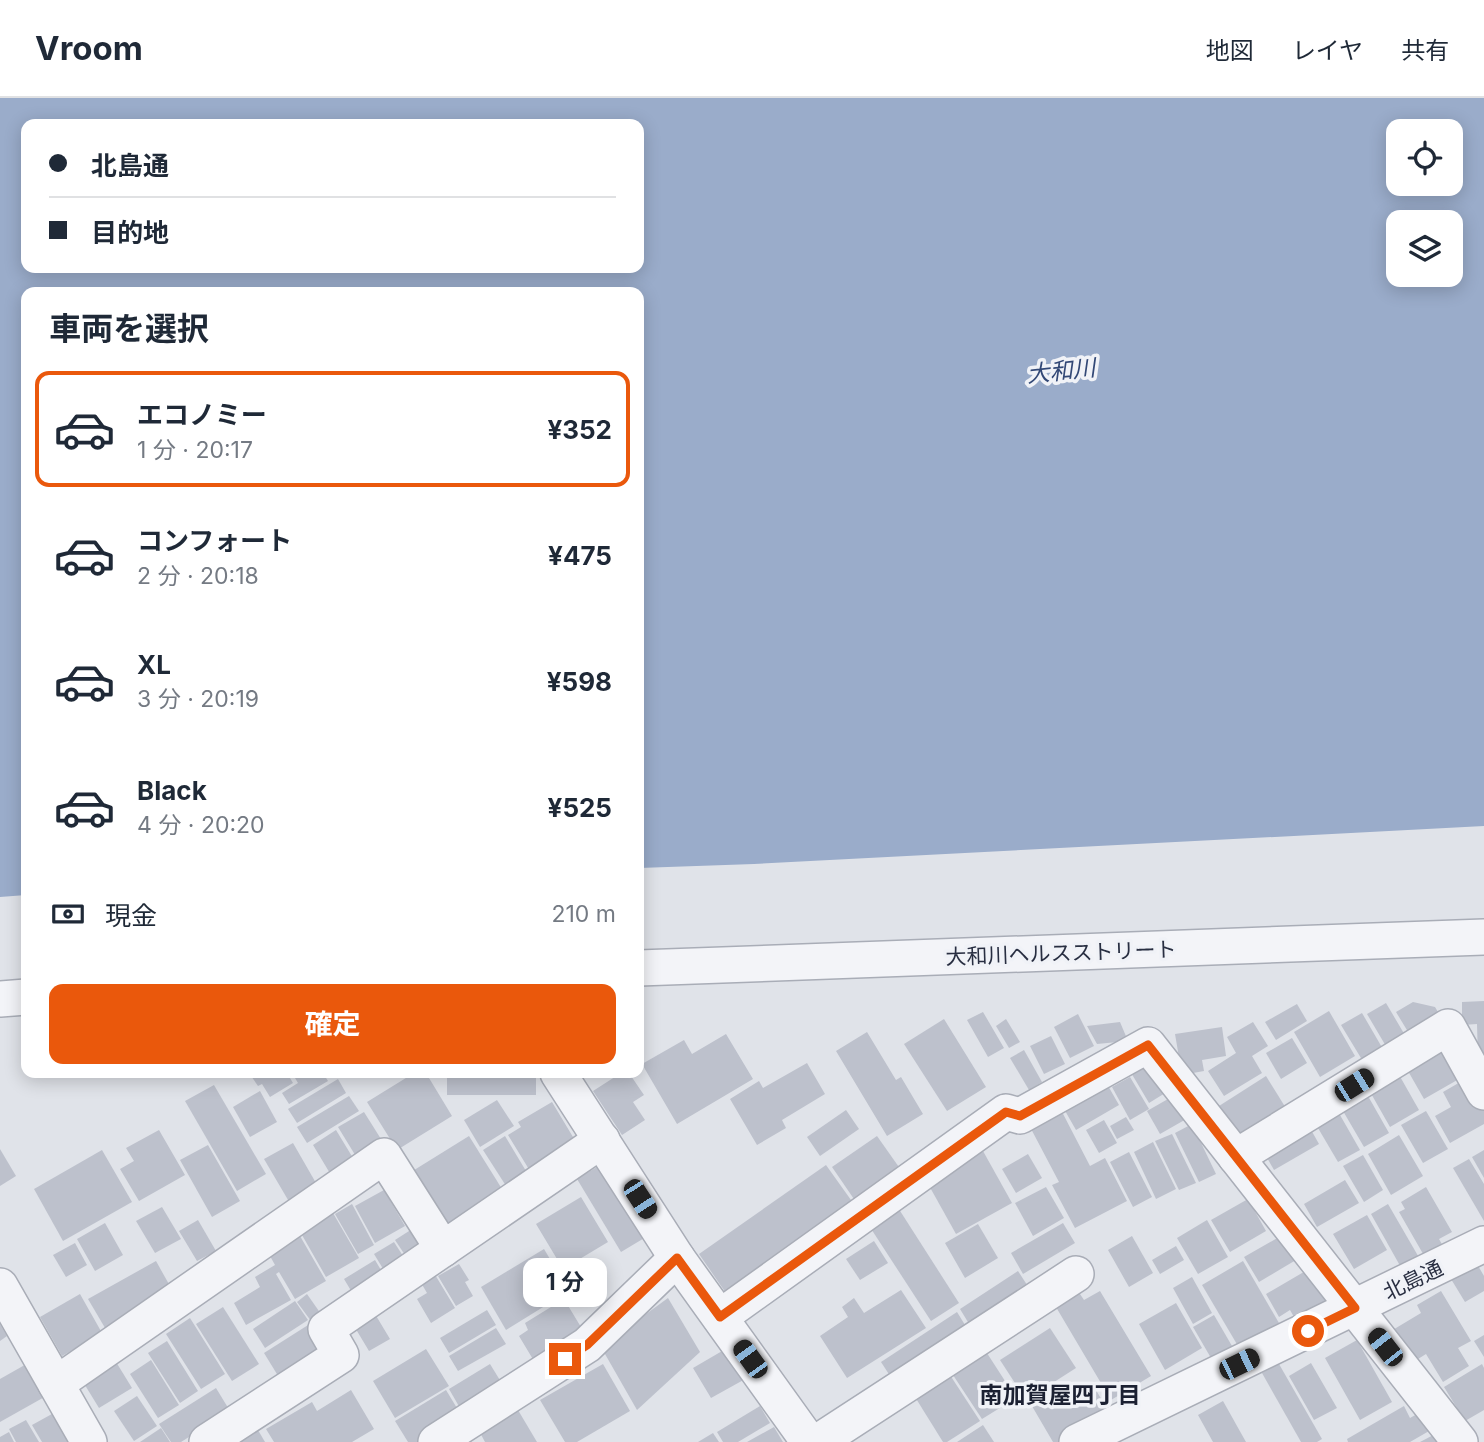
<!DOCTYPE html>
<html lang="ja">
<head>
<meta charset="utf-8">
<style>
	:root { --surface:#fff; --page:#f2f2f3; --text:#1f2937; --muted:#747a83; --line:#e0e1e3; --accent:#ea580c }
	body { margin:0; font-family:Inter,"Noto Sans JP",sans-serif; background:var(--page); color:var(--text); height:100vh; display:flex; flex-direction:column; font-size:26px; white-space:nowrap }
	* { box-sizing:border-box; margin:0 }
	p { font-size:23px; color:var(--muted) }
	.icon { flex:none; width:38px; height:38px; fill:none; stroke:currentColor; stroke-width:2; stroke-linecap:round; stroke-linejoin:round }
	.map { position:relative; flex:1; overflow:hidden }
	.details { position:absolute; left:21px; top:189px; width:623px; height:791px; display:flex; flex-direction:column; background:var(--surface); border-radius:14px; box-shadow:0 4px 18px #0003 }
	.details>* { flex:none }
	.banner { position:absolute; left:21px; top:21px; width:623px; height:154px; border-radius:14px; box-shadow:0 4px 18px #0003; display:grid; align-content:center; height:154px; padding:0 28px; background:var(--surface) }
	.tools { position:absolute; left:1386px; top:21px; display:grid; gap:14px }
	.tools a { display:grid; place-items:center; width:77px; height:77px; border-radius:14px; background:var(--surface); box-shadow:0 4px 18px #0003; font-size:35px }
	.end { position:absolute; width:32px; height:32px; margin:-16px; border:9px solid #ea580c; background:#fff; box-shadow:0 0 0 4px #fff }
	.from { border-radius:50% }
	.bubble { position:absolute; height:49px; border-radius:14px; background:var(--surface); box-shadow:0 4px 18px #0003; font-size:23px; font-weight:700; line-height:49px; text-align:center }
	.car { position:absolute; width:21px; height:42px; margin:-21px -10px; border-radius:9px; box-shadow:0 0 5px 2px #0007; background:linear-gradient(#222 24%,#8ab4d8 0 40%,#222 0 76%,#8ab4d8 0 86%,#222 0) }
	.banner b { display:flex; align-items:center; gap:24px; height:66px; font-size:26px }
	.banner b+b { border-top:2px solid var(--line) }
	.banner i { width:18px; height:18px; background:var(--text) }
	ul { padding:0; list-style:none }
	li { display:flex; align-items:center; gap:21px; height:116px; margin:0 14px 10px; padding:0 14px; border:4px solid transparent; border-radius:14px }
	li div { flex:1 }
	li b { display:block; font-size:26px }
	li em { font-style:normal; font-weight:700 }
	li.on { border-color:var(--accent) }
	li>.icon { width:63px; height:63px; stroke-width:1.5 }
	h2 { padding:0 28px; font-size:32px; line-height:84px }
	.pay { display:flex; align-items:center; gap:18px; height:77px; padding:0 28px; font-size:26px }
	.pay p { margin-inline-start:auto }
	.cta { display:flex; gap:14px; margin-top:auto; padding:14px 28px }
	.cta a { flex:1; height:80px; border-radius:14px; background:var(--accent); color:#fff; font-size:28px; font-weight:700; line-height:80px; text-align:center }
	header { display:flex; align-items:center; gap:42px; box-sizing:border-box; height:98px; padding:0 35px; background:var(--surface); border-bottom:2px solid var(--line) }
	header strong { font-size:33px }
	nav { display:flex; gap:38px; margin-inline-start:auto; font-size:24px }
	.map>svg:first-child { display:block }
</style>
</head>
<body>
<header>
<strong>Vroom</strong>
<nav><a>地図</a><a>レイヤ</a><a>共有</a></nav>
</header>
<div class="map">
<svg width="1484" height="1344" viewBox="0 0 1484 1344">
	<rect width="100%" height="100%" fill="#e0e3e9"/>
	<path fill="#9aacca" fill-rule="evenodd" d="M0 0H1484V728L754 766 639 770V194H26V797L0 799ZM26 26H639V170H26ZM1398 33H1451V86H1398ZM1398 124H1451V177H1398Z"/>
	<g fill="#bdc1cc">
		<polygon points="1484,903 1484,962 1478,962 1477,926 1462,927 1462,904"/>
		<polygon points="1413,904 1435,909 1444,924 1413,942 1396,914"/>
		<polygon points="1386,905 1409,944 1390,955 1367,916"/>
		<polygon points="1297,906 1307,923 1276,942 1265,924"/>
		<polygon points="1329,913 1355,958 1320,979 1294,934"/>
		<polygon points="983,914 1004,950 988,959 967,922"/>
		<polygon points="1362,915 1387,958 1367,970 1341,927"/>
		<polygon points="1078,916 1094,948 1070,960 1054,929"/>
		<polygon points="944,921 986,989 947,1013 904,946"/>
		<polygon points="1006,921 1020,944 1009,950 996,928"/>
		<polygon points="1120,924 1128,943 1097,946 1087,928"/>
		<polygon points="1253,924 1268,948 1252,958 1262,975 1224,998 1208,973 1236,955 1227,939"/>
		<polygon points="1222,929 1226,958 1202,962 1204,973 1182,977 1175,936"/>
		<polygon points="867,934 896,982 901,979 923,1016 887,1038 836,953"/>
		<polygon points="726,936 753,981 677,1026 642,966 684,942 692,956"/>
		<polygon points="1051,938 1065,966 1044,976 1030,948"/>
		<polygon points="1292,940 1307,965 1281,981 1266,955"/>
		<polygon points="1450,949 1466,977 1424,1001 1408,973"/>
		<polygon points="1024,952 1042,984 1029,992 1010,960"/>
		<polygon points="807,965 825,996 782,1022 786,1030 757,1047 730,1001 759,983 763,990"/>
		<polygon points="1142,967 1170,992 1149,1005 1130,973"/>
		<polygon points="249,975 287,975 293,985 270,999 262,986 258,988"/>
		<polygon points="305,975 323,975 328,983 289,1006 282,995 298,985 295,980"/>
		<polygon points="414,975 426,975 452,1018 397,1052 367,1004"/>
		<rect x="447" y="975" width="89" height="22"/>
		<polygon points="621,975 629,975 644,997 633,1004 645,1022 622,1037 593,993"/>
		<polygon points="1398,975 1419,1012 1390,1029 1369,992"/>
		<polygon points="1266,978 1289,1015 1241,1045 1219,1008"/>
		<polygon points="1130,979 1149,1011 1130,1022 1112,989"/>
		<polygon points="1469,979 1484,1005 1484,1026 1450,1045 1435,1018 1451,1009 1443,994"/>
		<polygon points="338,981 346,995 297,1025 288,1011"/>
		<polygon points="1107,986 1119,1007 1076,1032 1064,1011"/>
		<polygon points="214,987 266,1076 237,1093 185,1003"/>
		<polygon points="260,993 277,1024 250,1039 233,1009"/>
		<polygon points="1175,997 1188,1020 1160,1036 1147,1013"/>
		<polygon points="349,998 359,1013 307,1045 297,1029"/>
		<polygon points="1368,998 1389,1035 1364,1049 1343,1013"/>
		<polygon points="497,1002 514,1028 480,1049 464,1022"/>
		<polygon points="552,1004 576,1044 530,1073 508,1037 521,1029 518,1024"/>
		<polygon points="1060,1010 1090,1068 1105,1060 1127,1103 1075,1130 1052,1087 1059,1084 1029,1027"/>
		<polygon points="846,1012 859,1031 820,1058 807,1039"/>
		<polygon points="1426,1013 1448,1051 1423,1065 1401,1027"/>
		<polygon points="364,1014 386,1049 360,1065 338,1029"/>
		<polygon points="1340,1017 1360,1052 1338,1064 1318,1030"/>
		<polygon points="1126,1019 1134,1032 1117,1041 1110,1028"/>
		<polygon points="1104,1022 1117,1045 1099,1055 1086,1032"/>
		<polygon points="1306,1023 1319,1046 1274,1072 1261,1049"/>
		<polygon points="1192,1026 1216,1076 1199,1084 1175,1035"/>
		<polygon points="159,1032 185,1077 139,1103 120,1071 134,1063 126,1050"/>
		<polygon points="336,1032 353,1060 334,1082 313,1047"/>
		<polygon points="1172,1036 1196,1085 1179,1092 1155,1043"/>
		<polygon points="1399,1037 1423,1078 1391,1097 1368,1056"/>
		<polygon points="469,1038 507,1099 449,1135 411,1074"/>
		<polygon points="505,1038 529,1078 508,1091 483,1052"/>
		<polygon points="877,1038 901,1072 856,1104 832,1069"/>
		<polygon points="1153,1044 1176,1091 1156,1101 1134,1054"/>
		<polygon points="293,1045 320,1092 291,1107 264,1061"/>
		<polygon points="208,1047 240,1103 212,1119 180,1062"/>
		<polygon points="0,1051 16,1078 0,1088"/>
		<polygon points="102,1052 132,1104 63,1143 34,1091"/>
		<polygon points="1484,1052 1484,1080 1472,1059"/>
		<polygon points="983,1053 1012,1105 956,1136 927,1084"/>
		<polygon points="1129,1054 1152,1099 1133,1109 1110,1064"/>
		<polygon points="1028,1056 1042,1080 1016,1095 1002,1071"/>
		<polygon points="1363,1057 1383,1092 1364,1104 1343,1068"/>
		<polygon points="1469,1061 1484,1086 1484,1123 1453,1070"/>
		<polygon points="602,1066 646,1139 621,1154 577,1081"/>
		<polygon points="826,1067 856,1109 728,1198 699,1156"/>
		<polygon points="1345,1082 1359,1105 1317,1129 1304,1106"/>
		<polygon points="1046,1089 1064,1120 1033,1138 1015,1105"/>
		<polygon points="1426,1089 1452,1134 1439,1141 1444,1150 1426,1161 1399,1114 1405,1111 1401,1104"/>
		<polygon points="384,1092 405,1128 375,1145 355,1108"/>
		<polygon points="581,1099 608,1144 563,1171 536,1126"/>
		<polygon points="1248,1101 1266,1133 1230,1154 1211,1122"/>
		<polygon points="895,1105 959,1205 931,1223 866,1123"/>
		<polygon points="352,1106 374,1147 358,1156 335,1116"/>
		<polygon points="1388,1106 1421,1163 1403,1173 1371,1116"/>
		<polygon points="162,1109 181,1141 155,1155 136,1123"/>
		<polygon points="333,1115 359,1160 326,1179 302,1137"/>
		<polygon points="1367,1117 1387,1152 1354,1171 1333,1136"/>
		<polygon points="198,1122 216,1153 197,1163 179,1133"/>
		<polygon points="1207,1122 1228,1159 1198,1176 1177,1140"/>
		<polygon points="105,1125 123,1157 95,1173 77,1141"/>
		<polygon points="1063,1125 1075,1145 1023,1176 1011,1155"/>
		<polygon points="420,1126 432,1145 407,1160 395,1142"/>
		<polygon points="978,1126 998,1160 965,1180 945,1145"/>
		<polygon points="296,1131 326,1183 295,1201 279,1174 276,1176 291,1202 246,1227 234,1205 260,1189 255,1179 275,1167 265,1149"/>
		<polygon points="1286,1135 1301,1159 1259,1184 1244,1159"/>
		<polygon points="1132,1138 1153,1175 1129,1189 1108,1152"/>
		<polygon points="874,1143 888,1165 860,1182 846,1161"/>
		<polygon points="394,1144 405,1161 385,1174 374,1156"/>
		<polygon points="75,1145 87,1167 66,1179 53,1157"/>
		<polygon points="1176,1148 1184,1162 1160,1176 1152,1162"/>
		<polygon points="544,1151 569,1193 506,1232 481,1189"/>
		<polygon points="375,1162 387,1182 356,1201 344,1181"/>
		<polygon points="156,1163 175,1197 108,1235 88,1201"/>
		<polygon points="1243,1163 1279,1225 1238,1248 1202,1187"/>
		<polygon points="459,1166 469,1182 465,1184 473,1198 456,1208 438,1178"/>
		<polygon points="1477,1166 1484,1178 1484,1193 1465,1204 1451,1181"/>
		<polygon points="1314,1168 1335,1205 1298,1226 1290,1212 1279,1219 1266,1196"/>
		<polygon points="1018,1173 1033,1196 974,1234 960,1211"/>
		<polygon points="434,1175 455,1210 431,1225 417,1201 427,1195 420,1183"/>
		<polygon points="1192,1179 1212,1215 1193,1226 1173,1190"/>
		<polygon points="1076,1190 1084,1202 1100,1193 1151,1278 1111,1302 1053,1204"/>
		<polygon points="901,1192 926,1230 847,1280 820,1238 848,1219 842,1209 854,1200 864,1215"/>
		<polygon points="1441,1193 1471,1243 1458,1250 1469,1268 1443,1284 1426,1256 1410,1266 1391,1233 1421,1215 1417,1207"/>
		<polygon points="80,1196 102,1235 62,1258 40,1219"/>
		<polygon points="307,1196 321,1216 311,1223 297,1204"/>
		<polygon points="668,1200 700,1254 637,1312 601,1249"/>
		<polygon points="564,1201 587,1239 537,1268 519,1238 528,1232 525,1225"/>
		<polygon points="295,1203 308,1222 265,1250 253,1231"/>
		<polygon points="1176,1205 1202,1250 1165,1272 1139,1226"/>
		<polygon points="223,1209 259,1266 232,1283 196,1226"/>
		<polygon points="372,1211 390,1241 369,1253 351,1223"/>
		<polygon points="487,1212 496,1227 449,1255 440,1240"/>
		<polygon points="957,1214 970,1235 894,1284 881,1264"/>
		<polygon points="1214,1217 1232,1248 1211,1260 1193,1229"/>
		<polygon points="190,1220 225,1276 201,1291 166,1236"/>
		<polygon points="316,1222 324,1235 313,1260 280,1281 264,1255"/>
		<polygon points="0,1226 7,1238 0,1243"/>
		<polygon points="496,1230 506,1246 458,1273 449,1258"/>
		<polygon points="1050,1230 1076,1270 1026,1302 1000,1262"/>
		<polygon points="1484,1237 1484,1259 1474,1243"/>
		<polygon points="1357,1242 1392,1304 1360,1322 1325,1260"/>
		<polygon points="167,1243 198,1293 180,1305 148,1255"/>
		<polygon points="729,1249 747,1280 711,1300 693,1270"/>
		<polygon points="426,1251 449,1288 395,1320 373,1283"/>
		<polygon points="985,1252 1016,1300 982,1321 951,1274"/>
		<polygon points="113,1259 132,1290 99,1310 80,1279"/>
		<polygon points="151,1262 179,1307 158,1320 130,1276"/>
		<polygon points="30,1264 48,1297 0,1324 0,1281"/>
		<polygon points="1311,1265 1337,1310 1314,1322 1289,1278"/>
		<polygon points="490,1266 506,1292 464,1317 449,1291"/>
		<polygon points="603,1266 630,1313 577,1344 565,1344 540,1302"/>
		<polygon points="1279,1266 1322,1341 1317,1344 1301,1344 1262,1275"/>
		<polygon points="1482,1266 1484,1270 1484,1312 1465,1323 1444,1289"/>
		<polygon points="950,1277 980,1323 947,1344 943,1344 915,1299"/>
		<polygon points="1091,1284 1111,1317 1066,1344 1053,1344 1029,1303 1054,1289 1057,1296 1076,1285 1079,1290"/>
		<polygon points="216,1290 230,1313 181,1344 171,1344 159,1326"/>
		<polygon points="351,1292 374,1331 352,1344 274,1344 266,1331 312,1304 317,1313"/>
		<polygon points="446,1292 463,1320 423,1344 408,1344 395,1323"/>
		<polygon points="137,1298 157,1328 134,1343 114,1313"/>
		<polygon points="1223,1303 1246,1344 1213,1344 1198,1317"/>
		<polygon points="515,1307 537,1344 485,1344 477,1329"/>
		<polygon points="760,1308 770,1325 738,1344 723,1344 717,1334"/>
		<polygon points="1404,1308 1410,1320 1426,1311 1436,1329 1410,1344 1348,1344 1347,1341"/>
		<polygon points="61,1311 75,1344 42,1344 32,1327"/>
		<polygon points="26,1322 39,1344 16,1344 9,1331"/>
		<polygon points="255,1327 265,1344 227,1344"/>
		<polygon points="983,1327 994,1344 957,1344"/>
		<polygon points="774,1329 783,1344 747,1344"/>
		<polygon points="161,1330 170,1344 140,1344"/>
		<polygon points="1443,1332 1449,1344 1420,1344"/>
		<polygon points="9,1334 14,1344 0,1344 0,1339"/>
		<polygon points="713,1335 719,1344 698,1344"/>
	</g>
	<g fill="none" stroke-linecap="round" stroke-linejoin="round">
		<defs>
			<g id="minor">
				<polyline points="639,870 1484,839"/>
				<polyline points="0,901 26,899"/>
				<polyline points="558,975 677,1160 809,1344"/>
				<polyline points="1236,1059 1448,929 1484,994"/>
				<polyline points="0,1188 89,1344"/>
				<polyline points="720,1219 1006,1014 1020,1018 1148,947 1460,1344"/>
				<polyline points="56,1286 384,1058 443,1151"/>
				<polyline points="207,1344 341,1257 326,1231 602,1042"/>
				<polyline points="436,1344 587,1247 677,1160"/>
				<polyline points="818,1344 1076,1176"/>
				<polyline points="1077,1344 1484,1146"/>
			</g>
		</defs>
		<use href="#minor" stroke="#a9adb7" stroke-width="38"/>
		<use href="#minor" stroke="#f3f4f8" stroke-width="35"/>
	</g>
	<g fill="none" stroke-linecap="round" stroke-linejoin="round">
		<polyline stroke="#ea580c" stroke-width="9" points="565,1261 587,1247 677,1160 720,1219 1006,1014 1020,1018 1148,947 1355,1210 1308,1233"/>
	</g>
	<g text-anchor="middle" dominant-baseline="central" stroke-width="7" stroke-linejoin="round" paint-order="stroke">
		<g font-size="21" fill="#282e41" stroke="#f0f2f7">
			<text transform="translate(1061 855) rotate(-2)">大和川ヘルスストリート</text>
			<text transform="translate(1413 1182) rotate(-26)">北島通</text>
		</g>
		<g font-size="23" font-style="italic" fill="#324876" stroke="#f0f2f7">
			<text transform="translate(1061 273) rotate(-6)">大和川</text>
		</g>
		<g font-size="23" font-weight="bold" fill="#1b2032" stroke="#f0f2f7">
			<text x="1060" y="1297">南加賀屋四丁目</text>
		</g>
	</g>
</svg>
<div class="tools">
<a><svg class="icon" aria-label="locate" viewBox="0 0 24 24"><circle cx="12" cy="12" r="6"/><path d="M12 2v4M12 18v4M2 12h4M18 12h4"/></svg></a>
<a><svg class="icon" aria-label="layers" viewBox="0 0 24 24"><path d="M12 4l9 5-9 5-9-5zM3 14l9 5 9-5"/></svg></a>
</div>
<i class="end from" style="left:1308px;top:1233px"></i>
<i class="end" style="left:565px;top:1261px"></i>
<div class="bubble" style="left:523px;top:1160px;width:84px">1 分</div>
<i class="car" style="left:1354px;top:987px;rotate:58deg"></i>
<i class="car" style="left:640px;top:1101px;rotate:147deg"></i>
<i class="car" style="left:1385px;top:1249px;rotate:322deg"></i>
<i class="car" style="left:750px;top:1261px;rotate:324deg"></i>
<i class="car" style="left:1239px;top:1266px;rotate:64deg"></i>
<div class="banner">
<b><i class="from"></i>北島通</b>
<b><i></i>目的地</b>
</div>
<section class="details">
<h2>車両を選択</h2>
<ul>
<li class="on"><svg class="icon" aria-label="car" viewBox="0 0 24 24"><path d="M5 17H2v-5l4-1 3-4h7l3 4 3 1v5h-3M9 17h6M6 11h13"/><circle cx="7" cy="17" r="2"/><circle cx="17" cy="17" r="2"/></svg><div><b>エコノミー</b><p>1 分 · 20:17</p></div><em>¥352</em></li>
<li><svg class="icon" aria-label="car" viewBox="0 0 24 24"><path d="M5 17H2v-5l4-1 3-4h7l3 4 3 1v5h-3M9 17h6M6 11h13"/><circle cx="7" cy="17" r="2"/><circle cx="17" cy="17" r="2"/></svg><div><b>コンフォート</b><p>2 分 · 20:18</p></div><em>¥475</em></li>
<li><svg class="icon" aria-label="car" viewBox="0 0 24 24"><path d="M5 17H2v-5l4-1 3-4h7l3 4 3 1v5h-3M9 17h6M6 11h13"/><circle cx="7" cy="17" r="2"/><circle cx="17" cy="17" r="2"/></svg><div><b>XL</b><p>3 分 · 20:19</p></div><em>¥598</em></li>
<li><svg class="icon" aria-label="car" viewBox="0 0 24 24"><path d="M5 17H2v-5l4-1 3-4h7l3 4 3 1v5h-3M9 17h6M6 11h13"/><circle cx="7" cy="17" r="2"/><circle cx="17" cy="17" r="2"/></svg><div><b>Black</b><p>4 分 · 20:20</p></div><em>¥525</em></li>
</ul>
<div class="pay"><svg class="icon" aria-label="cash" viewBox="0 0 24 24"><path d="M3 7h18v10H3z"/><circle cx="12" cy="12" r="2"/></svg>現金<p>210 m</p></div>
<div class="cta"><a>確定</a></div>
</section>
</div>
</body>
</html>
